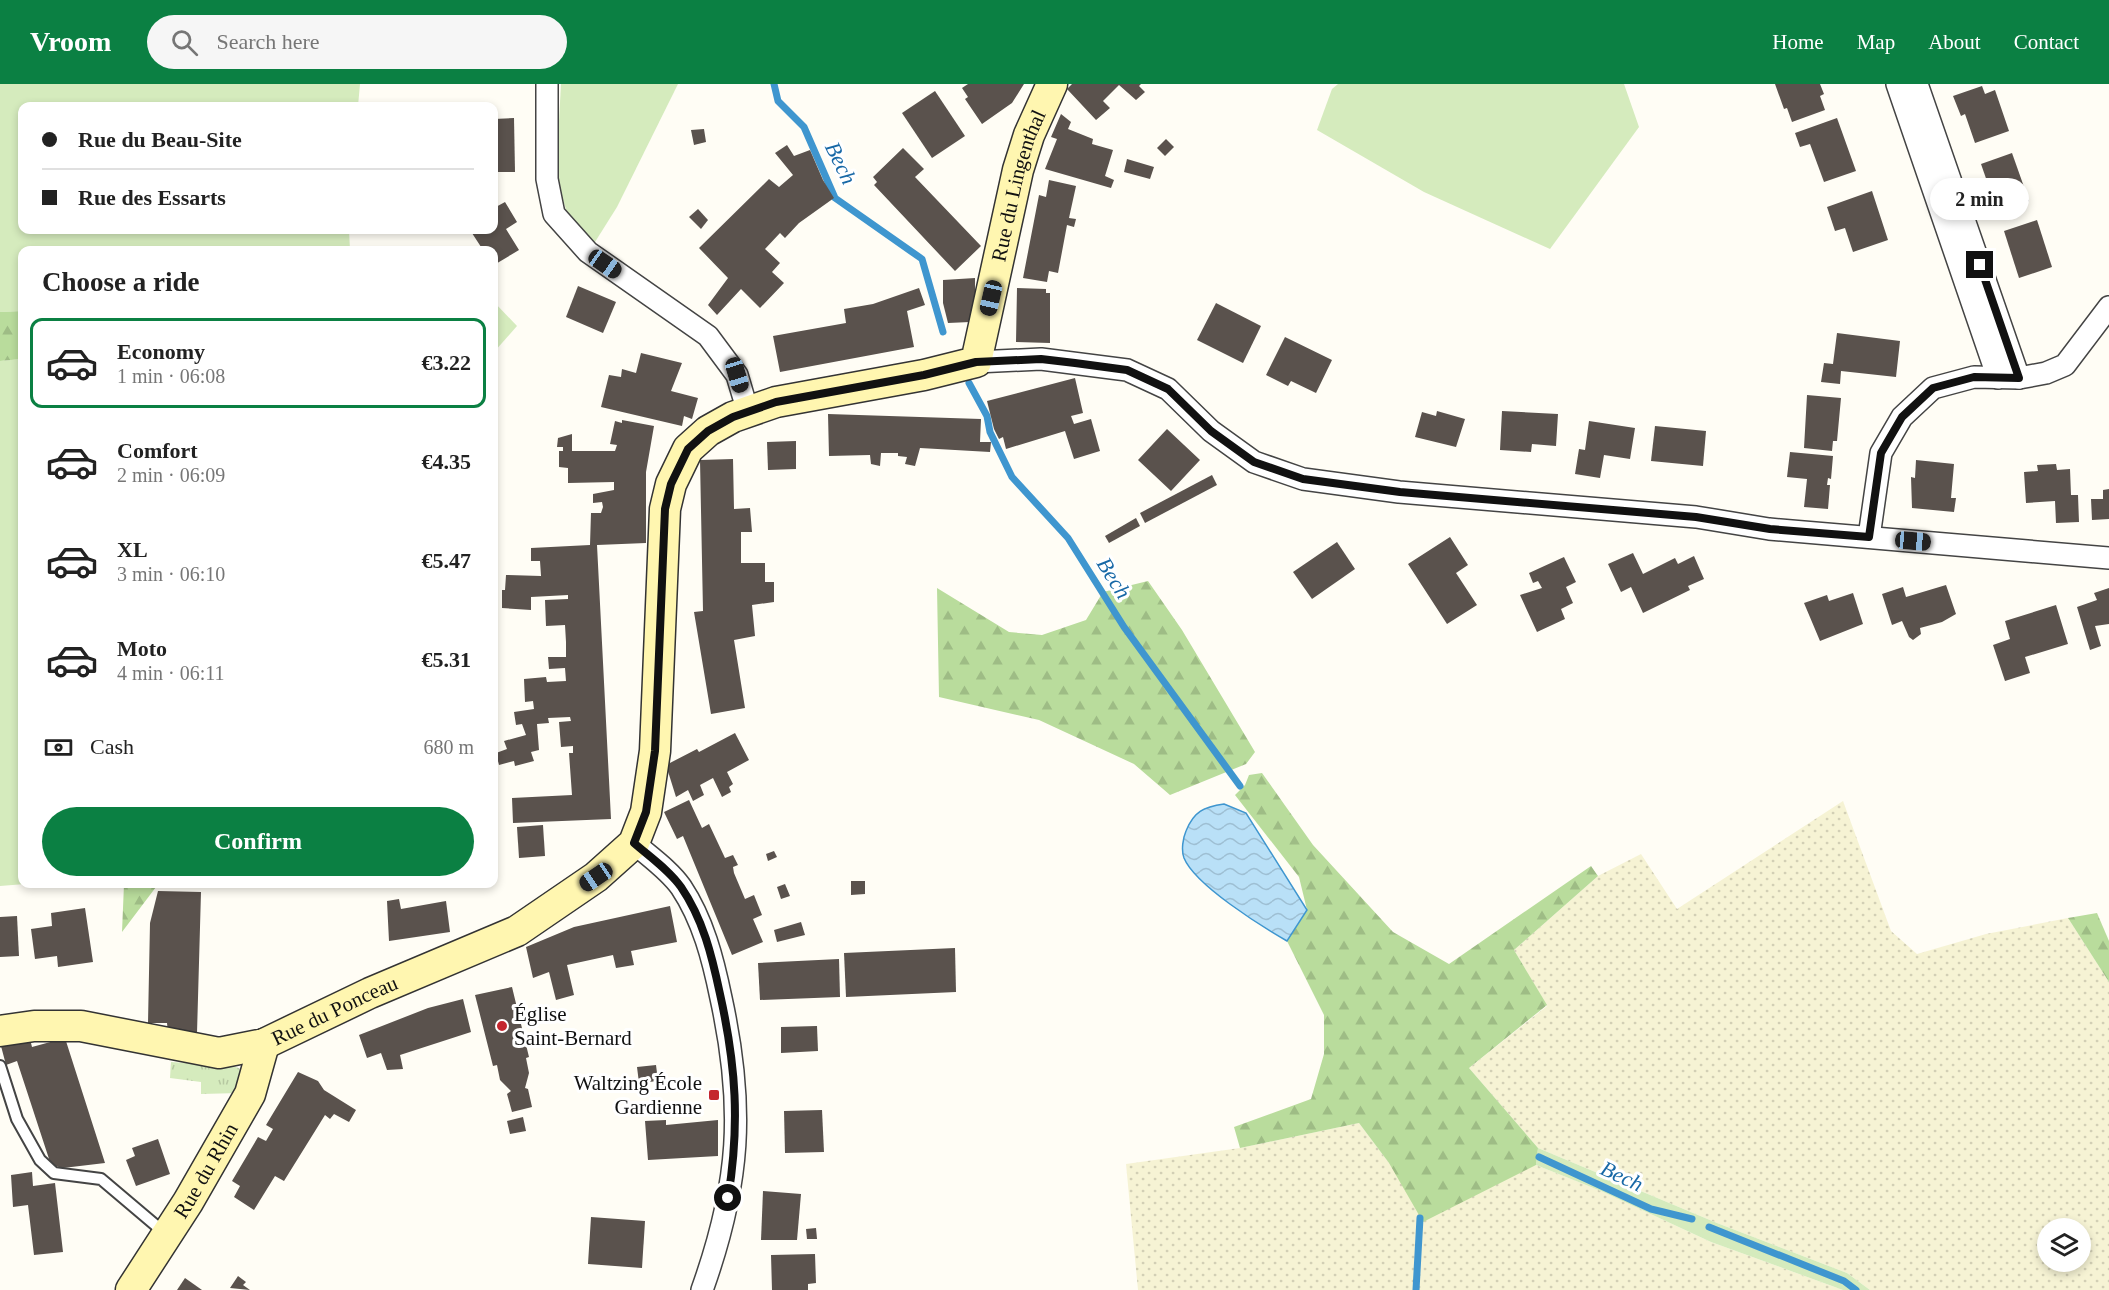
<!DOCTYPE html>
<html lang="en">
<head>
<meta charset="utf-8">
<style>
	:root { --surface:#fff; --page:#f6f6f6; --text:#222; --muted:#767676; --line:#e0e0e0; --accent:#0b8043 }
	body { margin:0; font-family:"Times New Roman",serif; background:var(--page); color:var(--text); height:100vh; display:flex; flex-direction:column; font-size:22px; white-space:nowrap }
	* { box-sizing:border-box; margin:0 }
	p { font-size:20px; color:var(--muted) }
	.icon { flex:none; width:33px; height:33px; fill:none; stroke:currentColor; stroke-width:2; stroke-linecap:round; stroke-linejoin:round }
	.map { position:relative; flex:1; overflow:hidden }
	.side { position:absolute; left:18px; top:162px; width:480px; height:642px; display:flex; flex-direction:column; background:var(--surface); border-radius:12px; box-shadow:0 3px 9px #0003 }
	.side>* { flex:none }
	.top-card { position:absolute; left:18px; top:18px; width:480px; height:132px; border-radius:12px; box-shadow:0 3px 9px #0003; display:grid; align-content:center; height:132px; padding:0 24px; background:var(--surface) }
	.buttons { position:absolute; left:2037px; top:1134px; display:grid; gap:12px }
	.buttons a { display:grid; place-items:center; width:54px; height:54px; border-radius:50%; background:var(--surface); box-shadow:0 3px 9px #0003; font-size:30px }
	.end { position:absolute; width:27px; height:27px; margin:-14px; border:8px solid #111; background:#fff; box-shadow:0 0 0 3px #fff }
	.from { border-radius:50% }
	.bubble { position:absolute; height:42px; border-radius:21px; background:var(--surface); box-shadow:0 3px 9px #0003; font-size:20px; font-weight:700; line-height:42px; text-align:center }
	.car { position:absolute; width:18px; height:36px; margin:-18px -9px; border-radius:8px; box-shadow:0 0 4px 2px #0007; background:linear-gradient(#222 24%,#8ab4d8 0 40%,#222 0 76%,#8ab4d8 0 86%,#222 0) }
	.top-card b { display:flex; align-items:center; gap:21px; height:57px; font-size:22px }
	.top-card b+b { border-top:2px solid var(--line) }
	.top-card i { width:15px; height:15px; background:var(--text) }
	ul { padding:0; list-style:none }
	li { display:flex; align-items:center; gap:18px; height:90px; margin:0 12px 9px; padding:0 12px; border:3px solid transparent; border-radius:12px }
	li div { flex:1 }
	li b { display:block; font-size:22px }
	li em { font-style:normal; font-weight:700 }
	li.current { border-color:var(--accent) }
	li>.icon { width:54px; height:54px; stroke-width:1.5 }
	h2 { padding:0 24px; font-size:27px; line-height:72px }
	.pay { display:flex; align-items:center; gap:15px; height:66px; padding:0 24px; font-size:22px }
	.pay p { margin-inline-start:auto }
	.primary-button { display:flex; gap:12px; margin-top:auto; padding:12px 24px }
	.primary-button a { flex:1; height:69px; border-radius:36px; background:var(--accent); color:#fff; font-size:24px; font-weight:700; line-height:69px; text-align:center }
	header { display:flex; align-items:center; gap:36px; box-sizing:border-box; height:84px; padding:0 30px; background:var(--accent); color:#fff }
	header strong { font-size:28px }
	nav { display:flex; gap:33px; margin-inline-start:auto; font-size:21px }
	.search { width:420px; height:54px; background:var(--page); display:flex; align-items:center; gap:15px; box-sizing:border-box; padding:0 21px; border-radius:33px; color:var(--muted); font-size:22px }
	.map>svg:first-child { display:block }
</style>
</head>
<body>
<header>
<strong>Vroom</strong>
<div class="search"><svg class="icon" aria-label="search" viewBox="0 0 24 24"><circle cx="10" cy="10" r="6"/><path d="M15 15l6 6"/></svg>Search here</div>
<nav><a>Home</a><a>Map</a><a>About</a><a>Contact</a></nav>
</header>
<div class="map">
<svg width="2109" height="1206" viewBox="0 0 2109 1206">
	<defs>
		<pattern id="farmland-dots" width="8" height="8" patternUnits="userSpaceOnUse" patternTransform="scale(1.5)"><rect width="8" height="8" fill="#f6f3d4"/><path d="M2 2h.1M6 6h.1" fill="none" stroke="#d2cfb5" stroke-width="1.8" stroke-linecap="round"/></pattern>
		<pattern id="forest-firs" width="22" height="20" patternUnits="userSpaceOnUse" patternTransform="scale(1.5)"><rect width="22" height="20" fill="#b9dc9c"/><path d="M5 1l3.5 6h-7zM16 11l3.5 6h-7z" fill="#9ebc85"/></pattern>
		<pattern id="park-tufts" width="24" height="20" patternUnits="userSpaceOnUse" patternTransform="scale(1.5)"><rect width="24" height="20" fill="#d5ebbd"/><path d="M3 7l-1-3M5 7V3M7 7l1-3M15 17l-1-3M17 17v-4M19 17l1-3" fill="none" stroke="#b6c8a1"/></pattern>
		<pattern id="water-waves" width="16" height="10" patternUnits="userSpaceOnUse" patternTransform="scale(1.5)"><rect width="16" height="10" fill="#b9e0f7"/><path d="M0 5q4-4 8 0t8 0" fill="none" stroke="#9ebfd3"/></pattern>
	</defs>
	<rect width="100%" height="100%" fill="#fffdf5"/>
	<g fill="url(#farmland-dots)" fill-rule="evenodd">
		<path d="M1843 717 1891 847 1917 870 1986 850 2068 834 2109 898V1206H1870L1847 1189 1717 1139 1538 1064 1469 984 1547 922 1514 866 1598 792 1641 770 1677 825ZM2048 1144H2080V1178H2048Z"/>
		<polygon points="1359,1039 1389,1079 1526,1084 1536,1081 1601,1107 1711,1158 1843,1206 1138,1206 1126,1080 1240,1064"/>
	</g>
	<g fill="#d5ebbd">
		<polygon points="0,0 360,0 358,22 22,22 22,146 349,146 350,166 22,166 22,227 0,228"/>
		<polygon points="561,0 678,0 617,123 595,158 567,129 556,93"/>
		<polygon points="1338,0 1624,0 1639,43 1550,165 1424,108 1317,46 1332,5"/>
		<polygon points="494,218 517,242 494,268"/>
		<polygon points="22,275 22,800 25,800 0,802 0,277"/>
		<polygon points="1538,1064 1717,1139 1847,1189 1870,1206 1843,1206 1711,1158 1601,1107 1536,1081"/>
	</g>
	<g fill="url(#forest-firs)">
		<polygon points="22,227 22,275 0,277 0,228"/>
		<polygon points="1148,497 1182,546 1255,668 1246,680 1170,711 1134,680 1039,636 939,613 937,504 1009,548 1042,551 1086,536 1103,508"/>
		<polygon points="1262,689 1313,761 1393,848 1449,880 1591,782 1598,792 1514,866 1547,921 1469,984 1538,1064 1536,1081 1423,1138 1389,1079 1359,1039 1240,1064 1234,1043 1311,1015 1324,970 1324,931 1287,857 1307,826 1299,793 1235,711 1245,701 1249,691"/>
		<polygon points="124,800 186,800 186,802 156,803 122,848"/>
		<polygon points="2097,829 2109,857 2109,898 2068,834"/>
	</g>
	<polygon fill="url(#park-tufts)" points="171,978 233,982 241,985 245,992 240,1009 201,1010 201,998 170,994"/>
	<path fill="url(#water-waves)" stroke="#3f96cf" stroke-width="1.5" d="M1224 720 1246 729 1307 826 1287 857C1261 842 1195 801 1184 774 1181 766 1183 754 1186 747 1194 727 1204 723 1224 720Z"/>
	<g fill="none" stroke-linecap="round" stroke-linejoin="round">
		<g stroke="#3f96cf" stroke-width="7">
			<polyline points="774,0 778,17 804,43 835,114 922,175 943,248"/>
			<polyline points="969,299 987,332 990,348 1012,393 1068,454 1124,543 1240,702"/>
			<polyline points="1539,1073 1651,1125 1692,1135"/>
			<polyline points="1709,1143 1844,1197 1856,1206"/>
			<polyline points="1416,1206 1420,1134"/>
		</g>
	</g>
	<g fill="#5a524d">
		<polygon points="968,0 1024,0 1012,19 982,40 965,15 968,13 962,4"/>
		<polygon points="1072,0 1141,0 1139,2 1145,8 1136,16 1119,1 1103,17 1110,24 1096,36 1067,5"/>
		<polygon points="1775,0 1820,0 1824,10 1820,12 1825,26 1792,38 1787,24 1784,25"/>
		<polygon points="1982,2 1985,10 1995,6 2009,47 1975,59 1965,30 1961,32 1953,12"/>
		<polygon points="935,7 965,52 932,74 902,29"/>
		<polygon points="1061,30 1071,38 1068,45 1093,55 1092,60 1113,66 1105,92 1114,96 1111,104 1045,85 1057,55 1051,53"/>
		<polygon points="514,34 515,88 494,88 494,35"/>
		<polygon points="1837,34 1856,87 1824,98 1810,60 1800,63 1795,49"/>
		<polygon points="704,45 706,58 694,61 691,46"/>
		<polygon points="1166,55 1174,63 1165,72 1157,64"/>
		<polygon points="787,61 794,72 810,66 823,96 834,114 799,139 785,154 780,149 765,165 780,179 772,188 784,199 760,224 741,205 717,231 708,221 728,194 699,164 769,95 779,103 793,91 775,69"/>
		<polygon points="903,64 924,85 915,93 981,162 955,187 874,101 877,98 873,93"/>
		<polygon points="2012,69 2029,117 1998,129 1981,80"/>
		<polygon points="1127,75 1154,83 1150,95 1124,88"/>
		<polygon points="1049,96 1076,102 1069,134 1076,135 1074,143 1067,141 1058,189 1049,187 1047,198 1023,194 1039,111 1046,113"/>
		<polygon points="1872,107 1888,156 1853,168 1845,144 1835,147 1827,123"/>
		<polygon points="505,118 517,138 506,145 519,166 494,181 494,166 483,166 470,146 494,146 494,124"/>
		<polygon points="698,125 708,136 701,145 689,133"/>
		<polygon points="2037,136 2052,183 2019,194 2004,147"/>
		<polygon points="975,194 975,219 970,238 948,239 943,219 943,196"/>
		<polygon points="578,202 616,218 603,249 566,233"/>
		<polygon points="919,204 925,221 907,227 914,263 780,288 773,252 846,239 844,225 873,220"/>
		<polygon points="1017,204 1046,205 1046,209 1050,209 1050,259 1016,258"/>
		<polygon points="1216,219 1261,242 1243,279 1197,256"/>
		<polygon points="1837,249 1900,257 1896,293 1841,287 1840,300 1821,298 1824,279 1833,280"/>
		<polygon points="1285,253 1332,276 1316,309 1291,297 1288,302 1266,291"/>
		<polygon points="641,269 682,279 671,307 698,314 692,335 684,332 682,342 601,323 609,291 621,293 622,285 636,289"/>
		<polygon points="1075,294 1083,329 1071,332 1074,340 1091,335 1100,367 1074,375 1065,347 1006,365 1003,353 999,355 994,345 987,317"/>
		<polygon points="1807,311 1841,314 1837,357 1833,357 1832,367 1804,364"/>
		<polygon points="1437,327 1465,335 1456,363 1415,353 1422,328 1436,332"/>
		<polygon points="1502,327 1558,330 1556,362 1532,360 1531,368 1500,366"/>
		<polygon points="828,330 981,335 980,358 991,358 990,368 920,364 915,382 905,380 907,373 898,372 898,369 881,369 880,382 871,380 870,371 829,372"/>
		<polygon points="622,336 654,342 646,388 646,459 597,461 611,735 513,739 512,714 572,711 569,669 573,669 573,662 561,663 559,638 571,637 570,633 548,634 549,639 537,640 539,666 531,668 534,677 515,682 514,677 499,681 496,669 507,665 504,657 526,651 522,640 516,641 514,628 534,625 533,617 525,618 524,595 546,593 547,598 566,597 565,584 549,585 548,573 566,573 566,558 565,541 546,542 545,516 568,515 568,511 531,513 531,526 502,524 502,506 505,506 506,491 541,492 540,477 531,477 531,464 590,461 591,429 601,429 603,423 602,418 593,419 593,410 614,406 614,398 568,399 568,384 559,383 559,367 563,367 563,363 557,363 558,354 572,350 572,367 615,367 617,361 610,360 615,337 622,339"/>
		<polygon points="1589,337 1635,344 1630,375 1604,371 1600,394 1575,390 1579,365 1585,366"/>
		<polygon points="1655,342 1706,347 1703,382 1651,377"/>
		<polygon points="1167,345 1200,376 1171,407 1138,376"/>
		<polygon points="796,357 796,385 768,386 767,358"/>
		<polygon points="1790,368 1833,372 1831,395 1828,394 1827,401 1830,401 1828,425 1804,423 1807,395 1787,393"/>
		<polygon points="733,375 734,425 750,424 752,448 741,448 741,479 765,479 765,498 774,498 774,518 752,521 755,552 734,556 745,624 711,630 694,528 703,527 700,376"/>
		<polygon points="1916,376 1954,380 1951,414 1956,414 1954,428 1912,424 1911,393 1915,394"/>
		<polygon points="2056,380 2057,386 2070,385 2071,411 2078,411 2079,438 2056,439 2055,417 2026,419 2024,388 2038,387 2037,381"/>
		<polygon points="1212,391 1217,401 1145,439 1140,429"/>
		<polygon points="2109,405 2109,435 2092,436 2091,415 2103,415 2103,406"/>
		<polygon points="1136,434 1140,442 1109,459 1105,452"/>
		<polygon points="1450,453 1468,481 1456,489 1477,521 1447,540 1408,480"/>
		<polygon points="1337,458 1355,485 1312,515 1293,488"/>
		<polygon points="1633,469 1643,490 1675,474 1678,480 1694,472 1704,495 1688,502 1690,506 1643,529 1631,503 1621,508 1608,480"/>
		<polygon points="1564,473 1576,498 1566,503 1573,519 1561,525 1565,535 1537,548 1520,511 1542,504 1538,497 1533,499 1529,489"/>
		<polygon points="1946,501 1956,530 1942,538 1920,544 1921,550 1913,556 1909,553 1902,537 1892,541 1882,510 1903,503 1906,513"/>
		<polygon points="2109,504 2109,540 2095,542 2101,562 2090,566 2077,523 2097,516 2094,509"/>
		<polygon points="1853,509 1863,540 1820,557 1804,519 1827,511 1829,517"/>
		<polygon points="2056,521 2068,560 2025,573 2030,589 2005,597 1993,561 2010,555 2005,537"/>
		<polygon points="735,649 749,676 727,688 733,700 729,703 731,708 722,713 713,694 700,701 704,711 693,717 688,706 676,713 666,681 697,665 699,668"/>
		<polygon points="689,716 702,744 709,740 725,774 733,771 738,781 733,783 734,789 745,815 754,811 762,831 753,835 763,858 732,871 683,752 677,755 664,728"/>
		<polygon points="543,741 545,772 519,774 517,743"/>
		<polygon points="774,767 777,773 768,777 766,770"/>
		<polygon points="851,797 865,797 865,810 851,811"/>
		<polygon points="785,800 790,812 781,815 777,803"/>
		<polygon points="158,807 201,808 197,949 168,949 167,939 148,939 150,839"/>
		<polygon points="399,815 401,825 446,817 450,848 389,857 387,817"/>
		<polygon points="670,822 677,858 631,867 634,881 616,884 613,871 567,881 574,911 556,916 549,888 533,894 526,863 574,843"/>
		<polygon points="85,824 93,878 58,883 57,872 35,875 31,845 52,842 51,829"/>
		<polygon points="17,832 19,872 0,873 0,833"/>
		<polygon points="801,838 805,851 777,858 774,846"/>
		<polygon points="955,864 956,908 846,913 844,869"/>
		<polygon points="839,875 840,913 760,916 758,879"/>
		<polygon points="512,903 529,973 526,974 529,989 525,1004 528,1005 532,1023 512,1028 507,1010 511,1007 500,996 497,981 493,982 475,911"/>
		<polygon points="463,915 471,948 400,971 403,985 387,986 381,969 367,974 359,951 428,924"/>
		<polygon points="817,942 818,967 781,969 781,943"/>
		<polygon points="65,954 105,1079 63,1084 51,1081 17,977 6,981 1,962 30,955 32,963"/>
		<polygon points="656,981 658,997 639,999 637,983"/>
		<polygon points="298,988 318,997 324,1006 356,1026 349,1038 334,1030 330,1035 325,1031 284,1097 275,1092 254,1126 234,1113 240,1102 232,1097 258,1053 266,1057 273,1045 266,1041"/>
		<polygon points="822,1026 824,1068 785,1069 784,1027"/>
		<polygon points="523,1033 526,1047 510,1050 507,1037"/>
		<polygon points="666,1036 666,1041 718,1036 718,1072 648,1076 645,1037"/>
		<polygon points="158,1055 170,1090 136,1102 126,1076 135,1072 132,1064"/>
		<polygon points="32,1088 33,1102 55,1099 63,1168 34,1171 28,1121 13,1123 11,1091"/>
		<polygon points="763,1107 801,1110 797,1156 761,1156"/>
		<polygon points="591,1133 645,1137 642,1184 588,1180"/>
		<polygon points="816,1144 817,1155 807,1155 806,1145"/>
		<polygon points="815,1170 816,1199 808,1200 808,1206 772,1206 771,1171"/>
		<polygon points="238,1192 246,1198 243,1201 250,1206 230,1204"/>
		<polygon points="185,1194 202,1206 177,1206"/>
	</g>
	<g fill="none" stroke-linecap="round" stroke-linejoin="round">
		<defs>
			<polyline id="lane" points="0,982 17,1035 40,1076 54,1089 101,1095 166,1150"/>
			<g id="street">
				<polyline points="547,0 547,95 554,130 588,168 708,252 737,291 748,328"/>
				<polyline points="1897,0 1998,294"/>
				<polyline points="1917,0 2019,294"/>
				<polyline points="976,278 1041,275 1127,286 1168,305 1211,347 1254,378 1303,395 1399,408 1696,433 1769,445 2109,474"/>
				<polyline points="1869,453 1881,369 1902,333 1933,304 1974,293 2019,294 2046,289 2065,281 2109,223"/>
				<path d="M634 759C650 773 669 786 681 803 703 836 713 875 721 914 745 1024 740 1100 702 1206"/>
			</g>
			<g id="secondary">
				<path id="s1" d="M0 947 34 942H81L219 969 264 960 370 909 517 847 596 793 634 759 646 728 655 667 665 425 671 400 688 365 708 347 733 333 776 318 924 291 976 278 1018 86 1029 51 1052 0"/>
				<path id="s2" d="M131 1206 188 1118 250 1010 264 960"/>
			</g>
		</defs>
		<use href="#lane" stroke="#444" stroke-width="14"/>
		<use href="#street" stroke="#444" stroke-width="24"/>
		<use href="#secondary" stroke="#333" stroke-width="33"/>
		<use href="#lane" stroke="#fff" stroke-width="10"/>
		<use href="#street" stroke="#fff" stroke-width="21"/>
		<use href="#secondary" stroke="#fff6b0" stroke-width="30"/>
	</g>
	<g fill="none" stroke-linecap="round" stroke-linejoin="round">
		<path stroke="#111" stroke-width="8" d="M728 1114C740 1040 736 982 720 910 712 872 703 835 681 803 669 786 650 773 634 759L646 728 655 667 665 425 671 400 688 365 708 347 733 333 776 318 924 291 976 278 1041 275 1075 279 1127 286 1168 305 1211 347 1254 378 1303 395 1400 408 1696 433 1770 445 1869 453 1881 369 1902 333 1933 304 1974 293 2019 294 1980 181"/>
	</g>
	<g fill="#c4262e" stroke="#fff" stroke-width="2">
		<circle cx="502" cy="942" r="6"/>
		<rect x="708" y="1005" width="12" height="12" rx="3"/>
	</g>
	<g text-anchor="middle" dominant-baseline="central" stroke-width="6" stroke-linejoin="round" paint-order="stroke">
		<g font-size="21" fill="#111" stroke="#fff">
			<text stroke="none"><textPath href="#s1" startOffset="1580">Rue du Lingenthal</textPath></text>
			<text stroke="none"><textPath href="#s1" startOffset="346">Rue du Ponceau</textPath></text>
			<text stroke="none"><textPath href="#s2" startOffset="141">Rue du Rhin</textPath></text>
		</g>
		<g font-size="21" fill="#111" stroke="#fff" text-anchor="start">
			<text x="514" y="930">Église<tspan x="514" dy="24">Saint-Bernard</tspan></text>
			<text x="702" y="999" text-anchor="end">Waltzing École<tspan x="702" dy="24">Gardienne</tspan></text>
		</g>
		<g font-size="22" font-style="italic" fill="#1768a6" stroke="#fff">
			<text transform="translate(841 79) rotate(64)">Bech</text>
			<text transform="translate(1114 494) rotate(58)">Bech</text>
			<text transform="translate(1622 1092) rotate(25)">Bech</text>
		</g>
	</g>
</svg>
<div class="buttons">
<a><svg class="icon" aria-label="layers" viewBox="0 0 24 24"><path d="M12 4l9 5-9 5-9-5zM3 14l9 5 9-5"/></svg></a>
</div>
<i class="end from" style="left:728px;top:1114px"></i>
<i class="end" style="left:1980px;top:181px"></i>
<div class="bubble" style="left:1930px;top:94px;width:99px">2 min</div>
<i class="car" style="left:605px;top:180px;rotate:125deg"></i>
<i class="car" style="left:991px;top:214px;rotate:193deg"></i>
<i class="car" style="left:737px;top:291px;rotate:163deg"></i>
<i class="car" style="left:1913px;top:457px;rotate:95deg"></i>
<i class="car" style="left:596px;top:793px;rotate:236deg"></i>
<div class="top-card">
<b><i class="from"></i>Rue du Beau-Site</b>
<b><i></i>Rue des Essarts</b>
</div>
<section class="side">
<h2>Choose a ride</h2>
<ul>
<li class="current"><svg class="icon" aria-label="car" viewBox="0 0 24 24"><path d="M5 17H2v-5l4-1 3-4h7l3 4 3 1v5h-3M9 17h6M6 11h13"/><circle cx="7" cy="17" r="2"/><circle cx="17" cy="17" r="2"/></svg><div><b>Economy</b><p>1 min · 06:08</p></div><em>€3.22</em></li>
<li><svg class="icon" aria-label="car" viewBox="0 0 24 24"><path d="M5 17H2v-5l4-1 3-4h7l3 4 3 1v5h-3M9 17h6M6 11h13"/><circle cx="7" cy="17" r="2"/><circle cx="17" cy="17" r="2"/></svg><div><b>Comfort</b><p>2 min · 06:09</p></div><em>€4.35</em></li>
<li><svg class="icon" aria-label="car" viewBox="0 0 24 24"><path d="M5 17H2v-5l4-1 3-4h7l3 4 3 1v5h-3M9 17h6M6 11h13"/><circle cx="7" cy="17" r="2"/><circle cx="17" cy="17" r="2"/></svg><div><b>XL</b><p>3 min · 06:10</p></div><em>€5.47</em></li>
<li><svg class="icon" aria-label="car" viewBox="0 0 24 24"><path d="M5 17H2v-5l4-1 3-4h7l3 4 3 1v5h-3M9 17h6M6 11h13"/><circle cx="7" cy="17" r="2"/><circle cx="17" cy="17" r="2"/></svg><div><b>Moto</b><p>4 min · 06:11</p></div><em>€5.31</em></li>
</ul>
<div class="pay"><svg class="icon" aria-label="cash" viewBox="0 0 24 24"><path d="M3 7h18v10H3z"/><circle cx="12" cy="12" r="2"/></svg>Cash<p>680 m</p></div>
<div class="primary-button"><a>Confirm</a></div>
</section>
</div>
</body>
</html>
